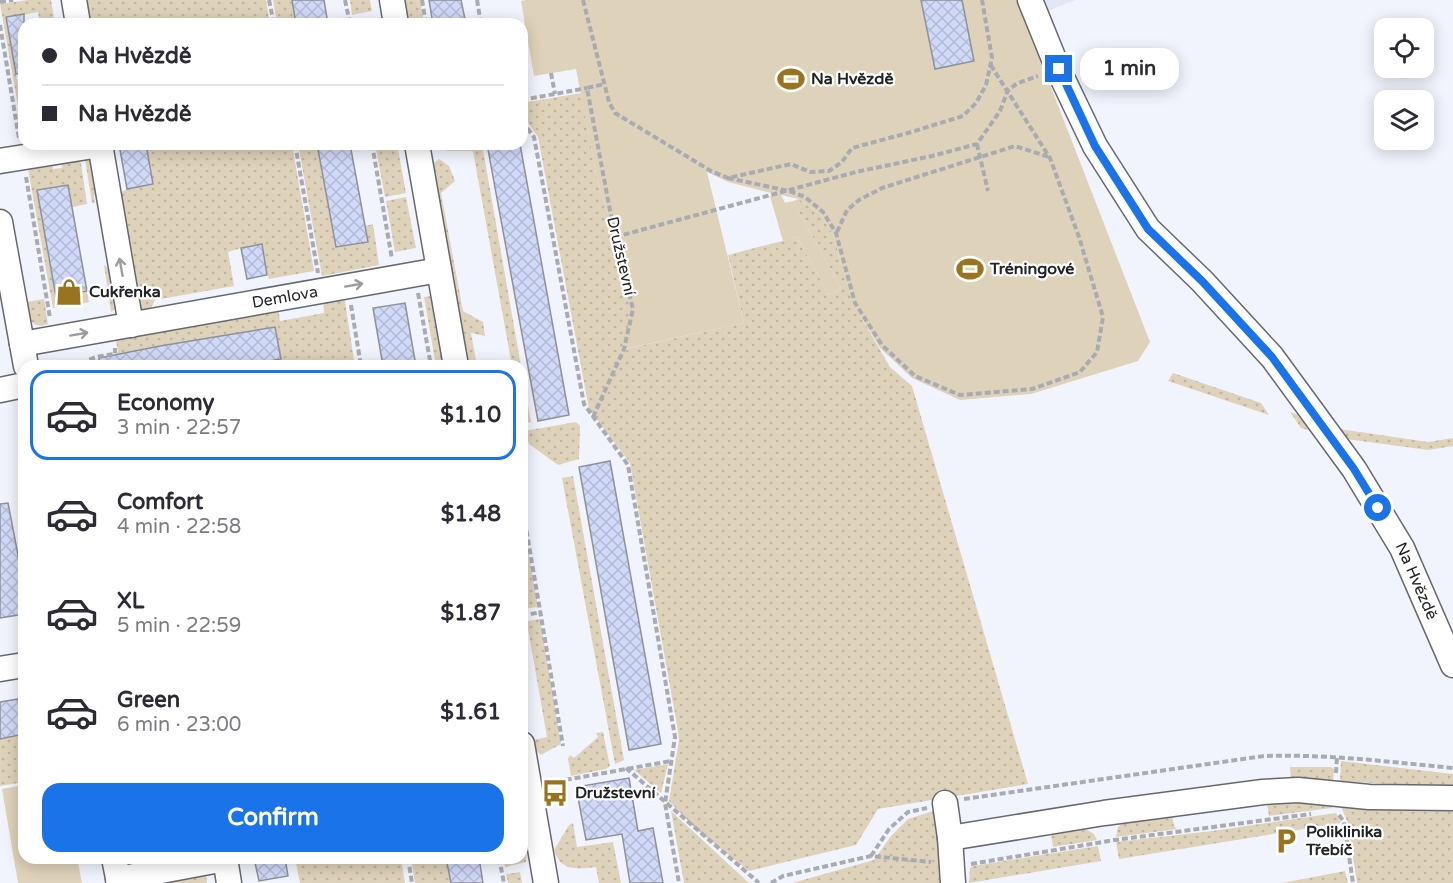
<!DOCTYPE html>
<html lang="en">
<head>
<meta charset="utf-8">
<style>
	:root { --surface:#fff; --page:#f2f2f3; --text:#2b2b33; --muted:#7c7c81; --line:#e1e1e2; --accent:#1a73e8 }
	body { margin:0; font-family:"Varela Round",sans-serif; background:var(--page); color:var(--text); height:100vh; display:flex; flex-direction:column; font-size:22px; white-space:nowrap }
	* { box-sizing:border-box; margin:0 }
	p { font-size:20px; color:var(--muted) }
	.icon { flex:none; width:33px; height:33px; fill:none; stroke:currentColor; stroke-width:2; stroke-linecap:round; stroke-linejoin:round }
	.map { position:relative; flex:1; overflow:hidden }
	.panel { position:absolute; left:18px; top:360px; width:510px; height:504px; display:flex; flex-direction:column; background:var(--surface); border-radius:18px; box-shadow:0 3px 15px #0003 }
	.panel>* { flex:none }
	.banner { position:absolute; left:18px; top:18px; width:510px; height:132px; border-radius:18px; box-shadow:0 3px 15px #0003; display:grid; align-content:center; height:132px; padding:0 24px; background:var(--surface) }
	.fabs { position:absolute; left:1374px; top:18px; display:grid; gap:12px }
	.fabs a { display:grid; place-items:center; width:60px; height:60px; border-radius:12px; background:var(--surface); box-shadow:0 3px 15px #0003; font-size:30px }
	.end { position:absolute; width:27px; height:27px; margin:-14px; border:8px solid #1a73e8; background:#fff; box-shadow:0 0 0 3px #fff }
	.from { border-radius:50% }
	.bubble { position:absolute; height:42px; border-radius:18px; background:var(--surface); box-shadow:0 3px 15px #0003; font-size:20px; font-weight:800; line-height:42px; text-align:center }
	.banner b { display:flex; align-items:center; gap:21px; height:57px; font-size:22px }
	.banner b+b { border-top:2px solid var(--line) }
	.banner i { width:15px; height:15px; background:var(--text) }
	ul { padding:10px 0 0; list-style:none }
	li { display:flex; align-items:center; gap:18px; height:90px; margin:0 12px 9px; padding:0 12px; border:3px solid transparent; border-radius:18px }
	li div { flex:1 }
	li b { display:block; font-size:22px }
	li em { font-style:normal; font-weight:800 }
	li.active { border-color:var(--accent) }
	li>.icon { width:54px; height:54px; stroke-width:1.5 }
	.primary-button { display:flex; gap:12px; margin-top:auto; padding:12px 24px }
	.primary-button a { flex:1; height:69px; border-radius:18px; background:var(--accent); color:#fff; font-size:24px; font-weight:800; line-height:69px; text-align:center }
	.map>svg:first-child { display:block }
</style>
</head>
<body>
<div class="map">
<svg width="1453" height="883" viewBox="0 0 1453 883">
	<defs>
		<pattern id="grass-dots" width="8" height="8" patternUnits="userSpaceOnUse" patternTransform="scale(1.5)"><rect width="8" height="8" fill="#dfd2ba"/><path d="M2 2h.1M6 6h.1" fill="none" stroke="#bfb4a0" stroke-width="1.8" stroke-linecap="round"/></pattern>
		<pattern id="building-cross-hatch" width="8" height="8" patternUnits="userSpaceOnUse" patternTransform="scale(1.5)"><rect width="8" height="8" fill="#d1d9f8"/><path d="M0 0l8 8M0 8l8-8" fill="none" stroke="#b3bad4"/></pattern>
	</defs>
	<rect width="100%" height="100%" fill="#f2f4fd"/>
	<polygon fill="#e3e6f6" points="1044,0 1075,0 1048,11"/>
	<g fill="url(#grass-dots)">
		<polygon points="28,0 51,0 55,24 40,24 38,12 6,18 24,119 24,139 0,4"/>
		<polygon points="79,0 266,0 270,24 84,24"/>
		<polygon points="273,0 292,0 296,24 277,24"/>
		<polygon points="350,0 370,0 372,11 352,15"/>
		<polygon points="399,0 420,0 424,24 404,24"/>
		<polygon points="581,93 597,179 615,237 633,309 625,349 744,323 728,255 797,237 829,295 841,288 793,201 799,199 821,215 833,234 853,303 890,367 912,386 1028,784 878,809 856,845 749,871 697,830 669,801 679,740 678,731 630,463 589,409 538,137 522,115 522,103"/>
		<polygon points="146,144 292,144 314,271 269,279 266,268 241,248 228,252 234,286 155,300 148,315 136,308 120,193 127,189 153,184"/>
		<polygon points="298,144 317,144 336,247 368,242 365,226 373,224 379,265 322,276"/>
		<polygon points="375,144 397,144 406,193 385,197"/>
		<polygon points="466,144 482,144 521,366 512,366 473,151 446,151"/>
		<polygon points="84,153 92,155 104,201 94,195 95,203 92,203"/>
		<polygon points="77,159 81,163 87,204 72,207 68,185 37,191 56,297 87,291 89,302 53,308 28,169 52,164 53,169 62,168 61,162"/>
		<polygon points="439,159 449,166 455,181 441,193 463,311 483,322 485,336 471,333 477,366 465,366 431,165"/>
		<polygon points="406,197 416,248 395,252 386,201"/>
		<polygon points="104,265 116,274 118,307 111,312"/>
		<polygon points="344,295 355,366 241,366 281,358 275,327 160,346 120,366 86,366 90,361 116,356 118,351 115,336 278,307 280,321 324,313 323,300"/>
		<polygon points="432,296 445,366 436,366 424,297"/>
		<path d="M44 299 48 324C30 330 28 317 26 302Z"/>
		<polygon points="522,371 531,422 522,424"/>
		<polygon points="1173,373 1261,403 1269,415 1168,381"/>
		<polygon points="1290,412 1333,428 1428,442 1453,438 1453,446 1428,450 1339,438 1301,428"/>
		<polygon points="576,422 580,426 579,459 558,465 529,444 524,431"/>
		<polygon points="573,476 624,760 615,764 562,478"/>
		<polygon points="522,518 538,607 522,609 522,605 524,604 522,593"/>
		<polygon points="540,619 561,744 541,755 534,748 533,740 547,737 528,629 522,630 522,622"/>
		<polygon points="603,732 610,766 606,769 571,776 568,759 570,755 574,758 598,737 596,733"/>
		<polygon points="24,734 24,782 0,786 0,739"/>
		<polygon points="1341,761 1453,774 1453,788 1340,781"/>
		<polygon points="668,764 661,793 634,770"/>
		<polygon points="1290,767 1331,767 1334,769 1333,781 1291,780"/>
		<polygon points="1311,801 1332,802 1332,808 1269,816 1267,803"/>
		<polygon points="1339,802 1453,809 1453,883 1357,883 1348,823"/>
		<polygon points="936,810 943,883 792,883 874,860 891,836 908,819"/>
		<polygon points="671,811 749,883 684,883"/>
		<polygon points="1336,813 1341,823 1119,859 1116,842 1212,831"/>
		<polygon points="522,815 524,816 528,827 526,862 505,867 503,858 522,858"/>
		<polygon points="1172,815 1174,826 1177,829 1116,837 1118,827 1124,822"/>
		<path d="M573 823 577 847 613 842 621 883H599L596 867C577 869 561 872 554 850L569 825Z"/>
		<polygon points="1084,828 1094,834 1097,840 1053,847 1051,834"/>
		<polygon points="1098,846 1101,861 969,883 970,868 973,866"/>
		<polygon points="295,858 401,858 405,883 300,883"/>
		<polygon points="411,858 446,858 451,883 415,883"/>
		<polygon points="1345,871 1348,883 1282,883"/>
		<polygon points="520,872 522,883 508,883 506,874"/>
		<polygon points="206,874 207,883 153,883"/>
	</g>
	<g fill="#dfd2ba">
		<polygon points="526,0 1017,0 1150,342 1138,361 1031,394 960,400 912,378 880,348 853,303 833,234 821,215 799,199 781,195 785,203 793,201 841,288 829,295 797,237 783,241 770,196 775,194 728,182 707,172 744,323 624,349 632,309 615,237 597,179 576,69 534,76 521,1"/>
		<polygon points="24,785 24,858 77,858 82,883 18,883 2,789"/>
	</g>
	<g fill="url(#building-cross-hatch)" stroke="#8f9199" stroke-width="1.5">
		<polygon points="292,0 324,0 328,24 296,24"/>
		<polygon points="429,0 461,0 466,24 433,24"/>
		<polygon points="921,0 962,0 974,61 935,69"/>
		<polygon points="24,14 24,73 16,74 6,17"/>
		<polygon points="119,144 146,144 153,184 127,189"/>
		<polygon points="317,144 350,144 368,242 336,247"/>
		<polygon points="487,144 520,144 569,415 538,421"/>
		<polygon points="68,185 87,291 56,297 37,190"/>
		<polygon points="262,244 267,275 247,279 241,248"/>
		<polygon points="405,303 416,366 383,366 373,308"/>
		<polygon points="275,327 281,359 241,366 100,366 99,358 160,346"/>
		<polygon points="610,461 661,744 629,750 579,467"/>
		<polygon points="8,503 24,586 24,614 0,618 0,504"/>
		<polygon points="24,698 24,734 0,739 0,702"/>
		<polygon points="629,778 638,831 653,828 663,883 630,883 622,834 586,840 576,787"/>
		<polygon points="254,858 285,858 288,876 259,881"/>
		<polygon points="446,858 479,858 483,883 451,883"/>
	</g>
	<g fill="none" stroke-linecap="round" stroke-linejoin="round">
		<defs>
			<g id="minor">
				<polyline points="74,0 78,24"/>
				<polyline points="392,0 396,24"/>
				<path id="s1" d="M1030 0 1058 69 1095 146 1148 229 1202 281 1272 357 1354 469 1402 548 1453 665"/>
				<polyline points="100,144 131,325"/>
				<polyline points="417,144 456,366"/>
				<polyline points="0,161 100,145"/>
				<polyline points="0,222 26,366"/>
				<path id="s2" d="M22 344 439 270"/>
				<polyline points="0,390 24,385"/>
				<polyline points="0,669 24,665"/>
				<polyline points="522,744 546,883"/>
				<polyline points="945,803 950,838 953,883"/>
				<polyline points="950,838 1104,813 1263,792 1298,790 1369,797 1453,798"/>
				<polyline points="114,858 119,883"/>
				<polyline points="225,858 229,883"/>
				<polyline points="118,879 225,859"/>
			</g>
		</defs>
		<use href="#minor" stroke="#66686f" stroke-width="27"/>
		<g stroke="#a9abb2" stroke-width="4" stroke-dasharray="6 3" stroke-linecap="butt">
			<polyline points="269,0 274,24"/>
			<polyline points="345,0 350,24"/>
			<polyline points="422,0 426,24"/>
			<polyline points="477,0 481,24"/>
			<polyline points="583,0 609,102 615,113 711,171 728,178 791,164 810,172 829,171 842,162 852,148 908,133 963,116 976,103 986,85 992,58 982,0"/>
			<polyline points="0,2 13,0"/>
			<polyline points="0,25 19,138"/>
			<polyline points="551,73 555,94"/>
			<polyline points="522,100 587,88"/>
			<polyline points="522,121 534,137 584,404 628,465 675,737 665,803 679,883"/>
			<polyline points="295,144 318,273"/>
			<polyline points="372,144 392,259"/>
			<polyline points="977,144 988,191"/>
			<polyline points="26,177 50,318"/>
			<polyline points="728,178 789,191 805,197 823,212 836,233 855,303 882,345 915,376 960,395 1032,389 1080,372 1097,352 1103,317 1079,237 1050,158 990,64"/>
			<polyline points="837,232 847,210 859,200 882,188 1015,146 1049,157"/>
			<polyline points="615,237 856,172 932,156 977,144 1000,111 1008,90 1018,83 1038,76"/>
			<polyline points="418,293 431,366"/>
			<polyline points="351,305 361,366"/>
			<path d="M83 366C89 356 103 356 115 354V348"/>
			<polyline points="593,417 624,349 633,309 615,237 587,88 604,84"/>
			<polyline points="522,504 563,746"/>
			<polyline points="522,616 541,612"/>
			<polyline points="626,768 759,883"/>
			<polyline points="1336,773 1337,757"/>
			<polyline points="548,783 671,761"/>
			<path d="M964 799 1264 756C1328 754 1390 762 1453 768"/>
			<polyline points="1339,815 1344,822 1353,883"/>
			<polyline points="871,856 889,829 908,812 927,808"/>
			<polyline points="408,858 412,883"/>
			<polyline points="499,858 504,883"/>
			<polyline points="971,864 1115,840 1311,814"/>
			<polyline points="771,883 783,876 871,856 931,862"/>
		</g>
		<use href="#minor" stroke="#fff" stroke-width="24"/>
	</g>
	<defs><path id="oneway-shaft" d="M-6 0H5M1.5-3L5.5 0L1.5 3" fill="none" stroke-width="1.6" stroke-linecap="round" stroke-linejoin="round" transform="scale(1.5)"/></defs>
	<g stroke="#9b9c9d">
		<use href="#oneway-shaft" transform="translate(121 267) rotate(-100)"/>
		<use href="#oneway-shaft" transform="translate(354 285) rotate(-10)"/>
		<use href="#oneway-shaft" transform="translate(79 334) rotate(-10)"/>
	</g>
	<g fill="none" stroke-linecap="round" stroke-linejoin="round">
		<polyline stroke="#1a73e8" stroke-width="8" points="1059,69 1095,146 1148,229 1202,281 1272,357 1354,469 1378,508"/>
	</g>
	<defs>
		<symbol id="stadium-bare" viewBox="-9 -9 18 18"><path d="M0-5a6.5 5 0 1 0 0 10a6.5 5 0 1 0 0-10ZM-3.5-1.8h7v3.6h-7Z" fill="#99731e" stroke="#fff" stroke-width="2.5" paint-order="stroke"/></symbol>
		<symbol id="shop-bare" viewBox="-9 -9 18 18"><path d="M-5-2.5h2.3a2.7 3.5 0 0 1 5.4 0H5L5.5 6h-11ZM-1.5-2.5h3a1.5 2.3 0 0 0-3 0Z" fill="#99731e" stroke="#fff" stroke-width="2.5" paint-order="stroke"/></symbol>
		<symbol id="bus-bare" viewBox="-9 -9 18 18"><path d="M-5-6H5V4H4V6H2V4H-2V6H-4V4H-5ZM-3.5-4V0h7V-4ZM-3.5 1.2v1.5H-2V1.2ZM2 1.2v1.5H3.5V1.2Z" fill="#99731e" stroke="#fff" stroke-width="2.5" paint-order="stroke"/></symbol>
		<symbol id="parking-bare" viewBox="-9 -9 18 18"><path d="M-3.5-5.5H1a3.5 3.5 0 0 1 0 7H-1V5.5H-3.5ZM-1-3.4V-.6H.8a1.4 1.4 0 0 0 0-2.8Z" fill="#99731e" stroke="#fff" stroke-width="2.5" paint-order="stroke"/></symbol>
	</defs>
	<g fill-rule="evenodd">
		<use href="#stadium-bare" x="772" y="60" width="38" height="38"/>
		<use href="#stadium-bare" x="951" y="250" width="38" height="38"/>
		<use href="#shop-bare" x="50" y="273" width="38" height="38"/>
		<use href="#bus-bare" x="536" y="774" width="38" height="38"/>
		<use href="#parking-bare" x="1267" y="822" width="38" height="38"/>
	</g>
	<g text-anchor="middle" dominant-baseline="central" stroke-width="4.5" stroke-linejoin="round" paint-order="stroke">
		<g font-size="16" font-weight="bold" fill="#212225" stroke="#fff" text-anchor="start">
			<text x="811" y="79">Na Hvězdě</text>
			<text x="990" y="269">Tréningové</text>
			<text x="89" y="292">Cukřenka</text>
			<text x="575" y="793">Družstevní</text>
			<text x="1306" y="832">Poliklinika<tspan x="1306" dy="18">Třebíč</tspan></text>
		</g>
		<g font-size="16" fill="#212225" stroke="#fff">
			<text transform="translate(621 256) rotate(77)">Družstevní</text>
			<text stroke="none"><textPath href="#s2" startOffset="267">Demlova</textPath></text>
			<text stroke="none"><textPath href="#s1" startOffset="704">Na Hvězdě</textPath></text>
		</g>
	</g>
</svg>
<div class="fabs">
<a><svg class="icon" aria-label="locate" viewBox="0 0 24 24"><circle cx="12" cy="12" r="6"/><path d="M12 2v4M12 18v4M2 12h4M18 12h4"/></svg></a>
<a><svg class="icon" aria-label="layers" viewBox="0 0 24 24"><path d="M12 4l9 5-9 5-9-5zM3 14l9 5 9-5"/></svg></a>
</div>
<i class="end from" style="left:1378px;top:508px"></i>
<i class="end" style="left:1059px;top:69px"></i>
<div class="bubble" style="left:1080px;top:48px;width:99px">1 min</div>
<div class="banner">
<b><i class="from"></i>Na Hvězdě</b>
<b><i></i>Na Hvězdě</b>
</div>
<section class="panel">
<ul>
<li class="active"><svg class="icon" aria-label="car" viewBox="0 0 24 24"><path d="M5 17H2v-5l4-1 3-4h7l3 4 3 1v5h-3M9 17h6M6 11h13"/><circle cx="7" cy="17" r="2"/><circle cx="17" cy="17" r="2"/></svg><div><b>Economy</b><p>3 min · 22:57</p></div><em>$1.10</em></li>
<li><svg class="icon" aria-label="car" viewBox="0 0 24 24"><path d="M5 17H2v-5l4-1 3-4h7l3 4 3 1v5h-3M9 17h6M6 11h13"/><circle cx="7" cy="17" r="2"/><circle cx="17" cy="17" r="2"/></svg><div><b>Comfort</b><p>4 min · 22:58</p></div><em>$1.48</em></li>
<li><svg class="icon" aria-label="car" viewBox="0 0 24 24"><path d="M5 17H2v-5l4-1 3-4h7l3 4 3 1v5h-3M9 17h6M6 11h13"/><circle cx="7" cy="17" r="2"/><circle cx="17" cy="17" r="2"/></svg><div><b>XL</b><p>5 min · 22:59</p></div><em>$1.87</em></li>
<li><svg class="icon" aria-label="car" viewBox="0 0 24 24"><path d="M5 17H2v-5l4-1 3-4h7l3 4 3 1v5h-3M9 17h6M6 11h13"/><circle cx="7" cy="17" r="2"/><circle cx="17" cy="17" r="2"/></svg><div><b>Green</b><p>6 min · 23:00</p></div><em>$1.61</em></li>
</ul>
<div class="primary-button"><a>Confirm</a></div>
</section>
</div>
</body>
</html>
